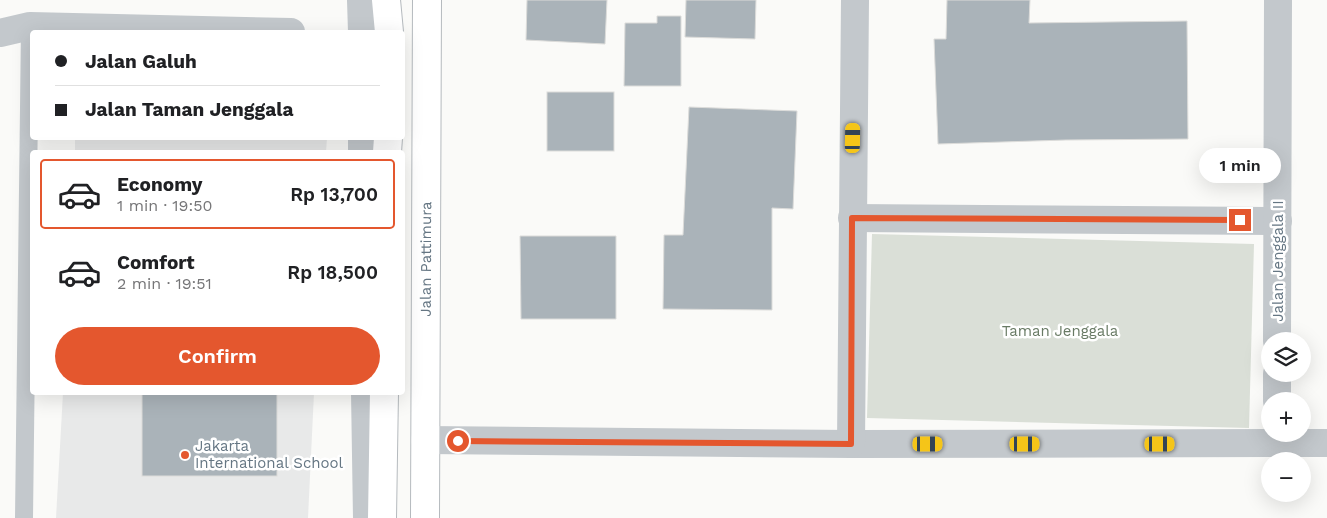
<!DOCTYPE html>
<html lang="en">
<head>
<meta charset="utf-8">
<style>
	:root { --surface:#fff; --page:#f6f6f6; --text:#202124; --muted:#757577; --line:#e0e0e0; --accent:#e4572e }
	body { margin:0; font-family:"Work Sans",sans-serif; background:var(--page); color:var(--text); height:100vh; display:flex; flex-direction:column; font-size:19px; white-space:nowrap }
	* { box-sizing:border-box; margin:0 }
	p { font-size:16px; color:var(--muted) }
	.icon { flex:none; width:28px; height:28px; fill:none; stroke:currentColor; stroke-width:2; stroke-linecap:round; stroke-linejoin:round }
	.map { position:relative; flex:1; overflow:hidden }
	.drawer { position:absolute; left:30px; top:150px; width:375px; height:245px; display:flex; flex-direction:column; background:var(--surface); border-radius:5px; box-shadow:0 5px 20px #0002 }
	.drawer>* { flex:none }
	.guide { position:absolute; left:30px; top:30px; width:375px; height:110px; border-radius:5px; box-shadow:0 5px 20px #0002; display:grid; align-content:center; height:110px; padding:0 25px; background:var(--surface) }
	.buttons { position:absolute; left:1261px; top:332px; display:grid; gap:10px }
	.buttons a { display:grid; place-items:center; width:50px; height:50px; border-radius:50%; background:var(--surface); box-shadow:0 5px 20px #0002; font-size:25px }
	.end { position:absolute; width:22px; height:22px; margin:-11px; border:6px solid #e4572e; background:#fff; box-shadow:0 0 0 2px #fff }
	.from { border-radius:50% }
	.bubble { position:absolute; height:35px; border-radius:18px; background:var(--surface); box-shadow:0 5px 20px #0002; font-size:16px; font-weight:600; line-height:35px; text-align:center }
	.car { position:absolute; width:15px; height:30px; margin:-15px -8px; border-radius:6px; box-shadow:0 0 4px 1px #0007; background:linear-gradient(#f5c518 24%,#345 0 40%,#f5c518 0 76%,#345 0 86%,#f5c518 0) }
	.guide b { display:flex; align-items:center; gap:18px; height:48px; font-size:19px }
	.guide b+b { border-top:1px solid var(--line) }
	.guide i { width:12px; height:12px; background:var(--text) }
	ul { padding:9px 0 0; list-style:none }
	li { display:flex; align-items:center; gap:15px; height:70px; margin:0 10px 8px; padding:0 15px; border:2px solid transparent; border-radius:5px }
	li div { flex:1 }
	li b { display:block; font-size:19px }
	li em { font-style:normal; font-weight:600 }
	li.active { border-color:var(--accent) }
	li>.icon { width:45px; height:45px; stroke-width:1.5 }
	.cta { display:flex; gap:10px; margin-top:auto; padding:10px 25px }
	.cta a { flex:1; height:58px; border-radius:30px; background:var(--accent); color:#fff; font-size:20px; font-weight:600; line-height:58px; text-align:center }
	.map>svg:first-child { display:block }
</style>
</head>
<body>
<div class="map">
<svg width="1327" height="518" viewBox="0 0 1327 518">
	<rect width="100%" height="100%" fill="#fafaf8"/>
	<g fill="#e8e9e9">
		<polygon points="75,138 327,138 326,152 75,152"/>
		<polygon points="63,393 314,393 308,518 56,518"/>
	</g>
	<polygon fill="#dadfd7" points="872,234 1254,244 1249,428 867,418"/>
	<g fill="#aab3b9" stroke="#dcdcda">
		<polygon points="527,0 607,0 605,44 526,40"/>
		<polygon points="686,0 756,0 755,39 685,37"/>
		<polygon points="947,0 1030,0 1029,23 1187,21 1188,139 1066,140 938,144 934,39 946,39"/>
		<polygon points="657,16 681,16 681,86 624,86 625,23 657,23"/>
		<rect x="547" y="92" width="67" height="59"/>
		<polygon points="689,107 797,111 793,209 772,208 772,310 663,309 664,235 683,235"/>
		<polygon points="520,236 616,236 616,319 521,319"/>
		<rect x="142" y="392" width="135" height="84"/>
	</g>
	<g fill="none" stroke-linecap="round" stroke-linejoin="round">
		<defs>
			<g id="primary">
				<polyline points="386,0 389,32"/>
				<polyline points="387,152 388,138"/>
				<polyline points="382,518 384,392"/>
				<path id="s1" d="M425 518 427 0"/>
			</g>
		</defs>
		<use href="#primary" stroke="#b5babe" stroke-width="30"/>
		<polyline stroke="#c3c8cc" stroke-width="18" points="24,518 30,26"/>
		<g stroke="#c3c8cc" stroke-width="28">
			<polyline points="361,0 362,32"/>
			<polyline points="0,33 30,26 291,32"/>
			<polyline points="362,152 362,138"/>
			<polyline points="852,218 1278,221"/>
			<polyline points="1277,341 1278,0"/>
			<polyline points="365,392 367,518"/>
			<polyline points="1277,401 1277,374"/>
			<polyline points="425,440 851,444 1327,443"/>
			<polyline points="851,444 855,0"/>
		</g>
		<use href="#primary" stroke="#fff" stroke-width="28"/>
	</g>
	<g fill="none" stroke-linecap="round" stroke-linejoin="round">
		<polyline stroke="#e4572e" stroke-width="6" points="458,441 851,444 852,218 1240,220"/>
	</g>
	<circle fill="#e4572e" stroke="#fff" stroke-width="2" cx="185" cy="455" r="5"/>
	<g text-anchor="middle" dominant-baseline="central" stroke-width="5" stroke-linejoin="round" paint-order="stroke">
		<g font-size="15" fill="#657683" stroke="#fff">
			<text stroke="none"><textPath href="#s1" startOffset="259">Jalan Pattimura</textPath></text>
			<text transform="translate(1278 261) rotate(-90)">Jalan Jenggala II</text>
		</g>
		<g font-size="15" fill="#687a64" stroke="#fff">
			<text x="1060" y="331">Taman Jenggala</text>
		</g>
		<g font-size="15" fill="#657683" stroke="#fff" text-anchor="start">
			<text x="195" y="446">Jakarta<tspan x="195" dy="17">International School</tspan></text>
		</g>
	</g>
</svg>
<div class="buttons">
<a><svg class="icon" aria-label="layers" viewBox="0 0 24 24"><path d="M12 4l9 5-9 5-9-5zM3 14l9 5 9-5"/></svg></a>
<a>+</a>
<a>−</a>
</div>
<i class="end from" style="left:458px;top:441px"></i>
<i class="end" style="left:1240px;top:220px"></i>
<div class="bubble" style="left:1199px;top:148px;width:82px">1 min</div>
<i class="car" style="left:853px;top:138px;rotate:1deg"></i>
<i class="car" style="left:928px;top:444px;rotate:90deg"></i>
<i class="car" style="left:1025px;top:444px;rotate:90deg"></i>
<i class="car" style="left:1160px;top:444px;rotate:90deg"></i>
<div class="guide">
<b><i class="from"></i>Jalan Galuh</b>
<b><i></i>Jalan Taman Jenggala</b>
</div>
<section class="drawer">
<ul>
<li class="active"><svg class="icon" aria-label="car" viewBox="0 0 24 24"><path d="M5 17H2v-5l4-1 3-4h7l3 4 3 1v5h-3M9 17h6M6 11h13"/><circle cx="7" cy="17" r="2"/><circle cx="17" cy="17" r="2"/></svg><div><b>Economy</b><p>1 min · 19:50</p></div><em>Rp 13,700</em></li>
<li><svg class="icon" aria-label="car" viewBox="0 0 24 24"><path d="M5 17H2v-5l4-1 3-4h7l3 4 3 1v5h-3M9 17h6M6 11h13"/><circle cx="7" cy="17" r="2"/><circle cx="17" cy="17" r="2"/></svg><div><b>Comfort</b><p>2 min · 19:51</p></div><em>Rp 18,500</em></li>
</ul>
<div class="cta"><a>Confirm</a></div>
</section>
</div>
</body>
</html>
